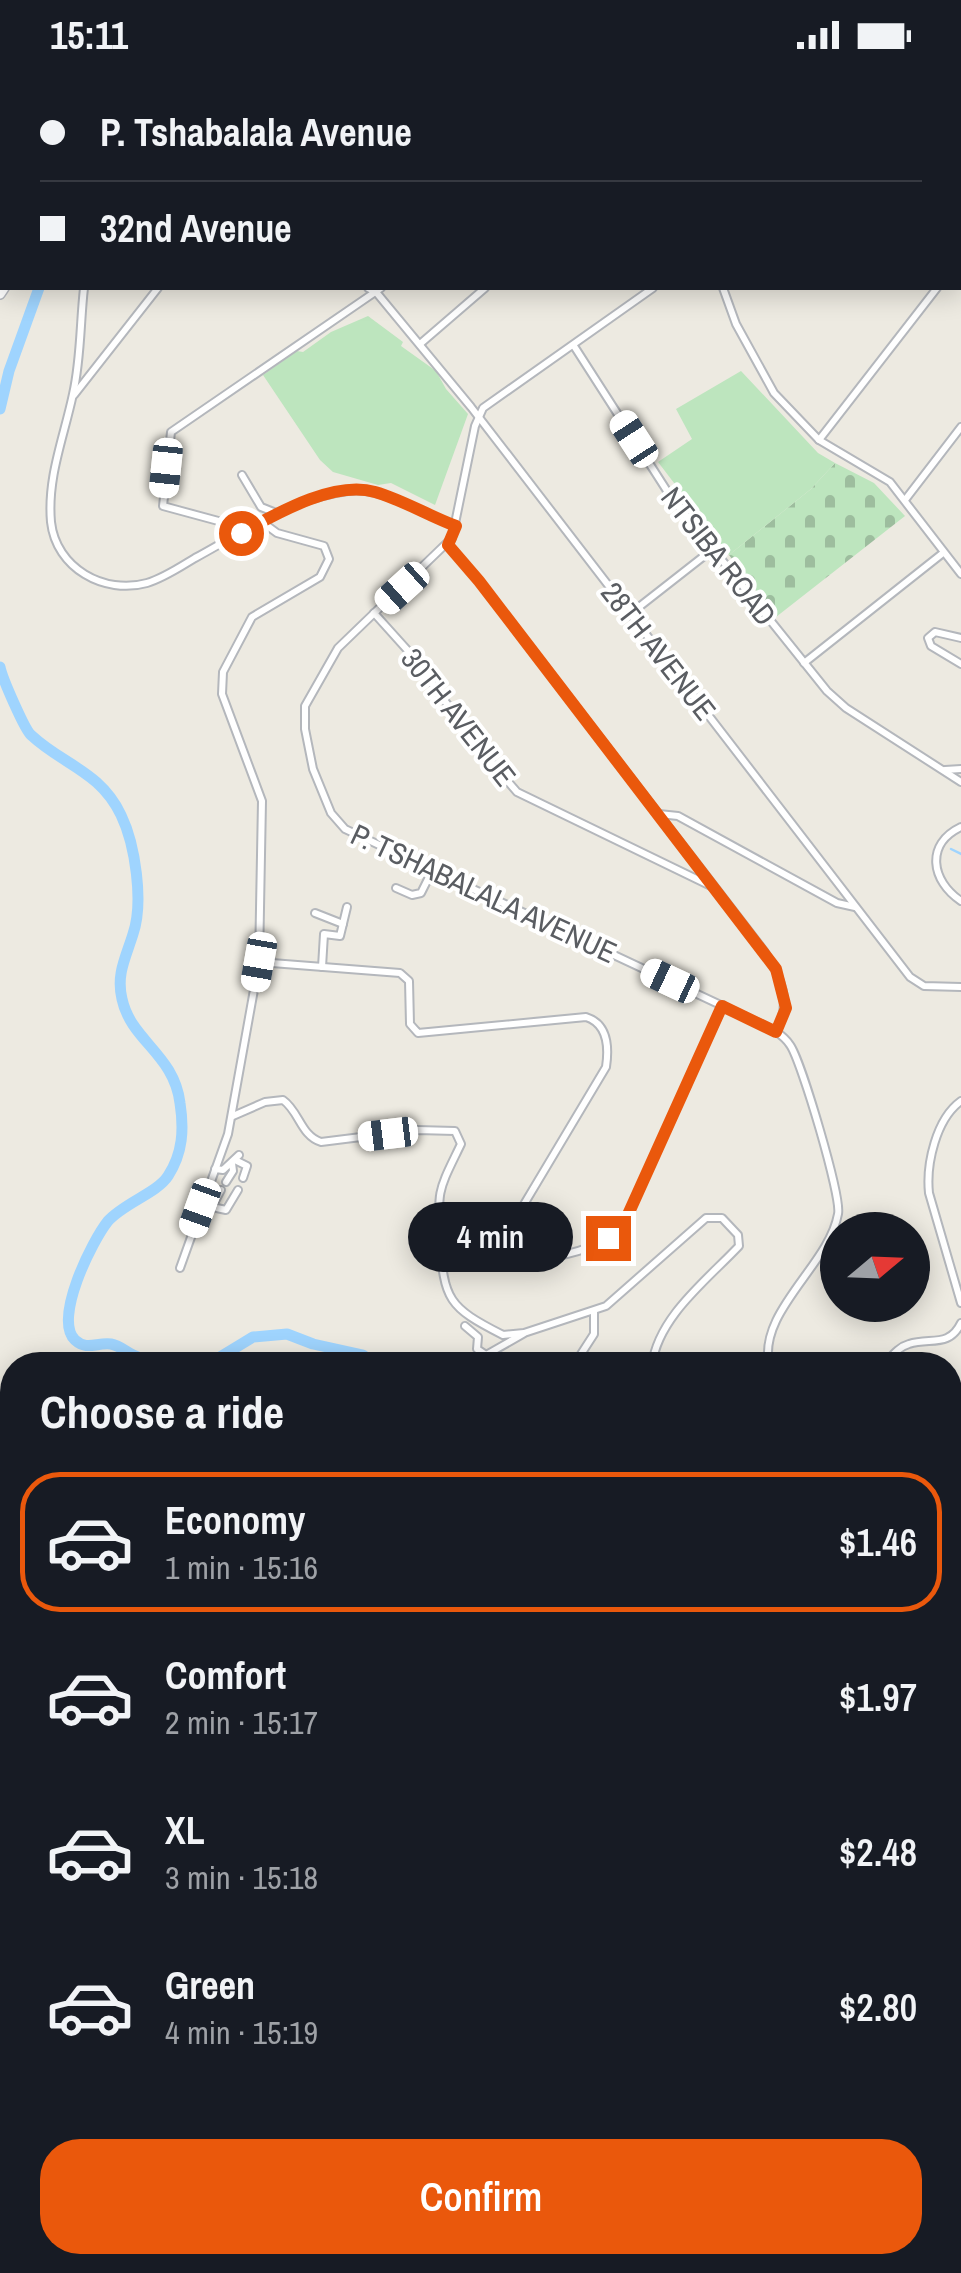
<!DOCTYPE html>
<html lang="en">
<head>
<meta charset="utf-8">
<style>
	:root { --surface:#171b24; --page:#242831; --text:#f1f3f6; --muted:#9ea1a6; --line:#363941; --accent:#ea580c }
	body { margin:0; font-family:"Archivo Narrow",sans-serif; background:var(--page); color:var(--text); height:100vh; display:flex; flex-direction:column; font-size:38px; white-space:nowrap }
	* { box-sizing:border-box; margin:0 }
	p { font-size:32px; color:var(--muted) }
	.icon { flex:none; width:55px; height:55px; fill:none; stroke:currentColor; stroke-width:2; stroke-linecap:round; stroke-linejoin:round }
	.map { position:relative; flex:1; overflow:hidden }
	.panel { position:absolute; left:0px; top:1282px; width:962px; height:922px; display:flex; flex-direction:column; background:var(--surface); border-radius:40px 40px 0 0; box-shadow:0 5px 25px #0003 }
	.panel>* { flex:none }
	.banner { position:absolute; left:0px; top:0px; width:962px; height:220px; box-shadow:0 5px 25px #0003; display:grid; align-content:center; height:220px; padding:0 40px; background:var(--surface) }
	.needle { width:65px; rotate:71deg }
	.buttons { position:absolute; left:820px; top:1142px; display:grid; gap:20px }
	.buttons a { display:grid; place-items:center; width:110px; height:110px; border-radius:50%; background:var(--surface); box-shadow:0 5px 25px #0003; font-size:50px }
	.end { position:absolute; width:45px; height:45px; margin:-22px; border:12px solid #ea580c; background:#fff; box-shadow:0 0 0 5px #fff }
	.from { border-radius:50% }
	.bubble { position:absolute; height:70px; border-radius:35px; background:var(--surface); box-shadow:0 5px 25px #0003; font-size:32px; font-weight:600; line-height:70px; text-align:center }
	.car { position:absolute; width:30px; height:60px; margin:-30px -15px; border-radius:12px; box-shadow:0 0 8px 2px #0007; background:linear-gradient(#fff 24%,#345 0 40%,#fff 0 76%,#345 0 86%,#fff 0) }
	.banner b { display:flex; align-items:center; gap:35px; height:95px; font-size:38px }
	.banner b+b { border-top:2px solid var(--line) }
	.banner i { width:25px; height:25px; background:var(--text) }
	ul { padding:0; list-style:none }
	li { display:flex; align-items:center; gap:30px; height:140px; margin:0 20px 15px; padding:0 20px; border:5px solid transparent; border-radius:40px }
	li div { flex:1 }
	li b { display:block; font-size:38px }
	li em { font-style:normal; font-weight:600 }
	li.active { border-color:var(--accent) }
	li>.icon { width:90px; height:90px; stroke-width:1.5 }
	h2 { padding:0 40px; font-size:45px; line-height:120px }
	.cta { display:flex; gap:20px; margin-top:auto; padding:20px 40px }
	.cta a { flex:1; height:115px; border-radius:40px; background:var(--accent); color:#fff; font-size:40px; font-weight:600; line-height:115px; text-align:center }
	.status { display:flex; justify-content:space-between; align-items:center; height:70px; padding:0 50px; background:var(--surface); direction:ltr }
	.status svg { height:28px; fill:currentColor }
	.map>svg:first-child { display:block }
</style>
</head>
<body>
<div class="status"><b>15:11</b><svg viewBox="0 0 49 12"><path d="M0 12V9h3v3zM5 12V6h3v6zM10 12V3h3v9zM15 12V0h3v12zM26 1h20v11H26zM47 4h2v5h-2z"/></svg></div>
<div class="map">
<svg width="961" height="2203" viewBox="0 0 961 2203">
	<defs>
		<pattern id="cemetery-stones" width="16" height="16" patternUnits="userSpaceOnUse" patternTransform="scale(2.5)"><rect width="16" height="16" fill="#bde5be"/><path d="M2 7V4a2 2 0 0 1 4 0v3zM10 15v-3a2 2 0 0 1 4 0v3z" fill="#9dbd9e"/></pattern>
	</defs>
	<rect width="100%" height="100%" fill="#edeae1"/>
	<polygon fill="url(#cemetery-stones)" points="835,393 874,413 905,446 776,547 729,485 811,419"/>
	<g fill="#bde5be">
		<polygon points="368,246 403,272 401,276 436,301 446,319 468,344 435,435 391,413 378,415 333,402 320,390 263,305 297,281 303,282 331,262"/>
		<polygon points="741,301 818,383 835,393 811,419 729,485 658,392 692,369 676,339"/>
	</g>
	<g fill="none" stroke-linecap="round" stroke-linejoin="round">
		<g stroke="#9fd4fe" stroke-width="2.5">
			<polyline points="74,0 75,2"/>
			<polyline points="951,779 961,784"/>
		</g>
		<g stroke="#9fd4fe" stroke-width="11">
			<polyline points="443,2 444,0"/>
			<polyline points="0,339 9,301 39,218"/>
			<path d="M0 597C2 608 25 660 31 665 63 695 100 701 121 745 135 774 144 832 133 864 126 887 116 904 122 929 131 971 174 984 180 1033 184 1059 183 1083 168 1106 157 1123 124 1133 108 1151 92 1171 53 1249 75 1270 87 1281 97 1272 111 1274 121 1276 129 1284 138 1287 148 1290 158 1289 167 1295"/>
			<polyline points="207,1295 253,1267 287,1264 313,1274 363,1285 376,1295"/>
			<polyline points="950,1778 961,1805"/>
		</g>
		<defs>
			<g id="street">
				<polyline points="370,0 372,2"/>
				<polyline points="764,0 767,2"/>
				<polyline points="748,2 751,0"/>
				<polyline points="960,46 961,45"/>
				<polyline points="0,111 2,114"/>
				<polyline points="960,197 961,198"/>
				<path d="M84 218C80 253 81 289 73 324 64 367 47 407 51 452 56 498 104 525 147 513 164 508 180 497 195 488 243 462 292 428 348 421 385 417 422 444 456 456"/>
				<polyline points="368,218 376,222 471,337 910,907 924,916 961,917"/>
				<path d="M653 218 483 338 475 356 452 468 338 578 305 636V659L313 699 331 743 345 759 759 953C770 958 783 964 790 975 801 990 842 1128 838 1144 829 1195 758 1241 769 1295"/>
				<polyline points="723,218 736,254 774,323 819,370 890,412 961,504"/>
				<polyline points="420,274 485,218"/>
				<polyline points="574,276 669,424 827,621 846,638 961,712"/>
				<polyline points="74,325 158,218"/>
				<polyline points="819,370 937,218"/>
				<polyline points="242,405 261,437 276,443"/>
				<polyline points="905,430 961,357"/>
				<polyline points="241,463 222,452 163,436 171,362 381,218"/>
				<path d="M448 475 479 511 764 881C782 908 792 932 776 962"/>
				<polyline points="374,543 410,583 479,678 517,722 713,817"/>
				<polyline points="630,544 713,479"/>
				<polyline points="961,568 935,562 928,568 931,576 961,594"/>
				<polyline points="804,593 943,483"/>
				<polyline points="945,700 961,699"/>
				<polyline points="659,744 678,746 837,833 855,837"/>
				<path d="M961 757C925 774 931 811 961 831"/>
				<polyline points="396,818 412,825 421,823 432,801"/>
				<polyline points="315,843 343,854"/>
				<path d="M259 892 400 903 409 911 410 954 418 963 586 947C608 954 609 977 606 997L523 1136 548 1181 557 1186C585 1181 609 1172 626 1149L723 935"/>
				<polyline points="322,897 324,864 340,866 347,837"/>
				<path d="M961 1031C936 1049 926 1094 929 1123L961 1233"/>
				<path d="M233 1046 265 1032 283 1030C299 1041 301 1066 321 1072L417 1060 455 1061 461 1074C439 1120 437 1118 440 1170 444 1230 448 1237 503 1265L524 1263 606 1236 706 1148H722L738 1165 739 1176C707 1210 658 1247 652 1295"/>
				<polyline points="235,1090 247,1096 243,1108"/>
				<polyline points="215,1099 223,1100 239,1085"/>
				<polyline points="226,1112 233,1101 232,1093"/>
				<polyline points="212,1137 221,1120"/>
				<polyline points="202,1138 212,1137 226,1140 238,1120"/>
				<polyline points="180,1198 228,1064 259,892 262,731 222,624 223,602 252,547 320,507 329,489 324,476 277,463 262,452"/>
				<polyline points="465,1256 478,1267 477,1279 486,1285 523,1264"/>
				<polyline points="574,1295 594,1264 594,1242"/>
				<path d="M883 1295C891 1287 898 1277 909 1274 930 1267 949 1278 961 1253"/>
				<polyline points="950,1413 961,1355"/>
				<polyline points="0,1587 12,1586"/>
				<polyline points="0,1734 12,1743"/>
				<polyline points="0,1795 12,1790"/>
				<polyline points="0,2035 12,2036"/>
				<polyline points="950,2084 958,2086"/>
				<polyline points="1,2170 12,2178"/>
				<polyline points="36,2192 53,2203"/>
				<polyline points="293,2192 293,2203"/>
				<polyline points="375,2203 378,2192"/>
				<polyline points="539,2203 541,2192"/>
			</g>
			<g id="secondary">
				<polyline points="904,0 907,2"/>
				<polyline points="233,2 235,0"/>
				<polyline points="960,56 961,57"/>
				<polyline points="0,224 4,218"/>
				<polyline points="0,1518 12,1542"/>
				<polyline points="0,2171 12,2140"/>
				<polyline points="0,2186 12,2185"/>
				<polyline points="493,2192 502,2203"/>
			</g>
			<g id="highway">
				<polyline points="0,1425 12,1446"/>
				<polyline points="0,1458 12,1480"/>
				<polyline points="227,2192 231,2203"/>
				<polyline points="238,2192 241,2203"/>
				<polyline points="256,2192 258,2203"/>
			</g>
		</defs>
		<use href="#street" stroke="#b4b7bc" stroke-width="10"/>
		<use href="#secondary" stroke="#b5b8be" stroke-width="12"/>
		<use href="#highway" stroke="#eda601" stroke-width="15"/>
		<use href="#street" stroke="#fff" stroke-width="6"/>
		<use href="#secondary" stroke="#fff" stroke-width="9"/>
		<use href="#highway" stroke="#fce089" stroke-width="11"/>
	</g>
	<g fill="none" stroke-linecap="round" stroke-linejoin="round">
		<path stroke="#ea580c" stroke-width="12" d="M241 463C276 444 334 410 375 422 403 430 429 446 456 456L448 475 479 511 776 899 786 938 776 962 722 936 626 1149 608 1168"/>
	</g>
	<g text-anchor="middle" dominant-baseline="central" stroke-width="8" stroke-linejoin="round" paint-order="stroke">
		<g font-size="30" fill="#5a5d62" stroke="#fff">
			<text transform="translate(719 486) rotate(52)">NTSIBA ROAD</text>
			<text transform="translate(659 581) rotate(52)">28TH AVENUE</text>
			<text transform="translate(459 647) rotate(52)">30TH AVENUE</text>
			<text transform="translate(484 823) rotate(25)">P. TSHABALALA AVENUE</text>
		</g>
	</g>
</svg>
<div class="buttons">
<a><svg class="needle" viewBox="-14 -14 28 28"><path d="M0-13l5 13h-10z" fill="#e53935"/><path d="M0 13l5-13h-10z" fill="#9ea1a6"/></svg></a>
</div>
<i class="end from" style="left:241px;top:463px"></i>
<i class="end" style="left:608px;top:1168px"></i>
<div class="bubble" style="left:408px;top:1132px;width:165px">4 min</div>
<i class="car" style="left:634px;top:369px;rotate:327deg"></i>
<i class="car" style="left:166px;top:398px;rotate:186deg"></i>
<i class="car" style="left:402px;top:518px;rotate:228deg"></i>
<i class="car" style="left:259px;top:892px;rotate:190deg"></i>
<i class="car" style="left:670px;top:911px;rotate:295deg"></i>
<i class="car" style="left:388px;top:1064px;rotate:263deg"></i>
<i class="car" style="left:200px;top:1138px;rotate:200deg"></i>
<div class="banner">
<b><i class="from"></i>P. Tshabalala Avenue</b>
<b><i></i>32nd Avenue</b>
</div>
<section class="panel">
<h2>Choose a ride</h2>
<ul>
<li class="active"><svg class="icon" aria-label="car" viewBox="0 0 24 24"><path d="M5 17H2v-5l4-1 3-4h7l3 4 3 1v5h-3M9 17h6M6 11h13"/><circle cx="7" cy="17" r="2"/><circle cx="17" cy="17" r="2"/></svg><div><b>Economy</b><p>1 min · 15:16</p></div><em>$1.46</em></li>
<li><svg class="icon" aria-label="car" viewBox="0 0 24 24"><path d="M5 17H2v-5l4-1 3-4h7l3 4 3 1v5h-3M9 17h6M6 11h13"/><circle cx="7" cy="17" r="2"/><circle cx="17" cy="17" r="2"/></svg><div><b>Comfort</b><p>2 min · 15:17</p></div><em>$1.97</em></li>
<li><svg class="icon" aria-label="car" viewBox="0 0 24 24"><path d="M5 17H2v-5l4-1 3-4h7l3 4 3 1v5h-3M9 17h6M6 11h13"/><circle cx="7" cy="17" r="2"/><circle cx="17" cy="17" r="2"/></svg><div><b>XL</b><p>3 min · 15:18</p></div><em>$2.48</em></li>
<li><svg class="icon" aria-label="car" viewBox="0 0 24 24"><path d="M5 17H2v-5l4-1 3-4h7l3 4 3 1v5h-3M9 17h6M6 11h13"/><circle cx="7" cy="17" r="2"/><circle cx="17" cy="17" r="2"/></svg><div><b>Green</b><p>4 min · 15:19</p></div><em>$2.80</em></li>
</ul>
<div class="cta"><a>Confirm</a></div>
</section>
</div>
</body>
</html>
